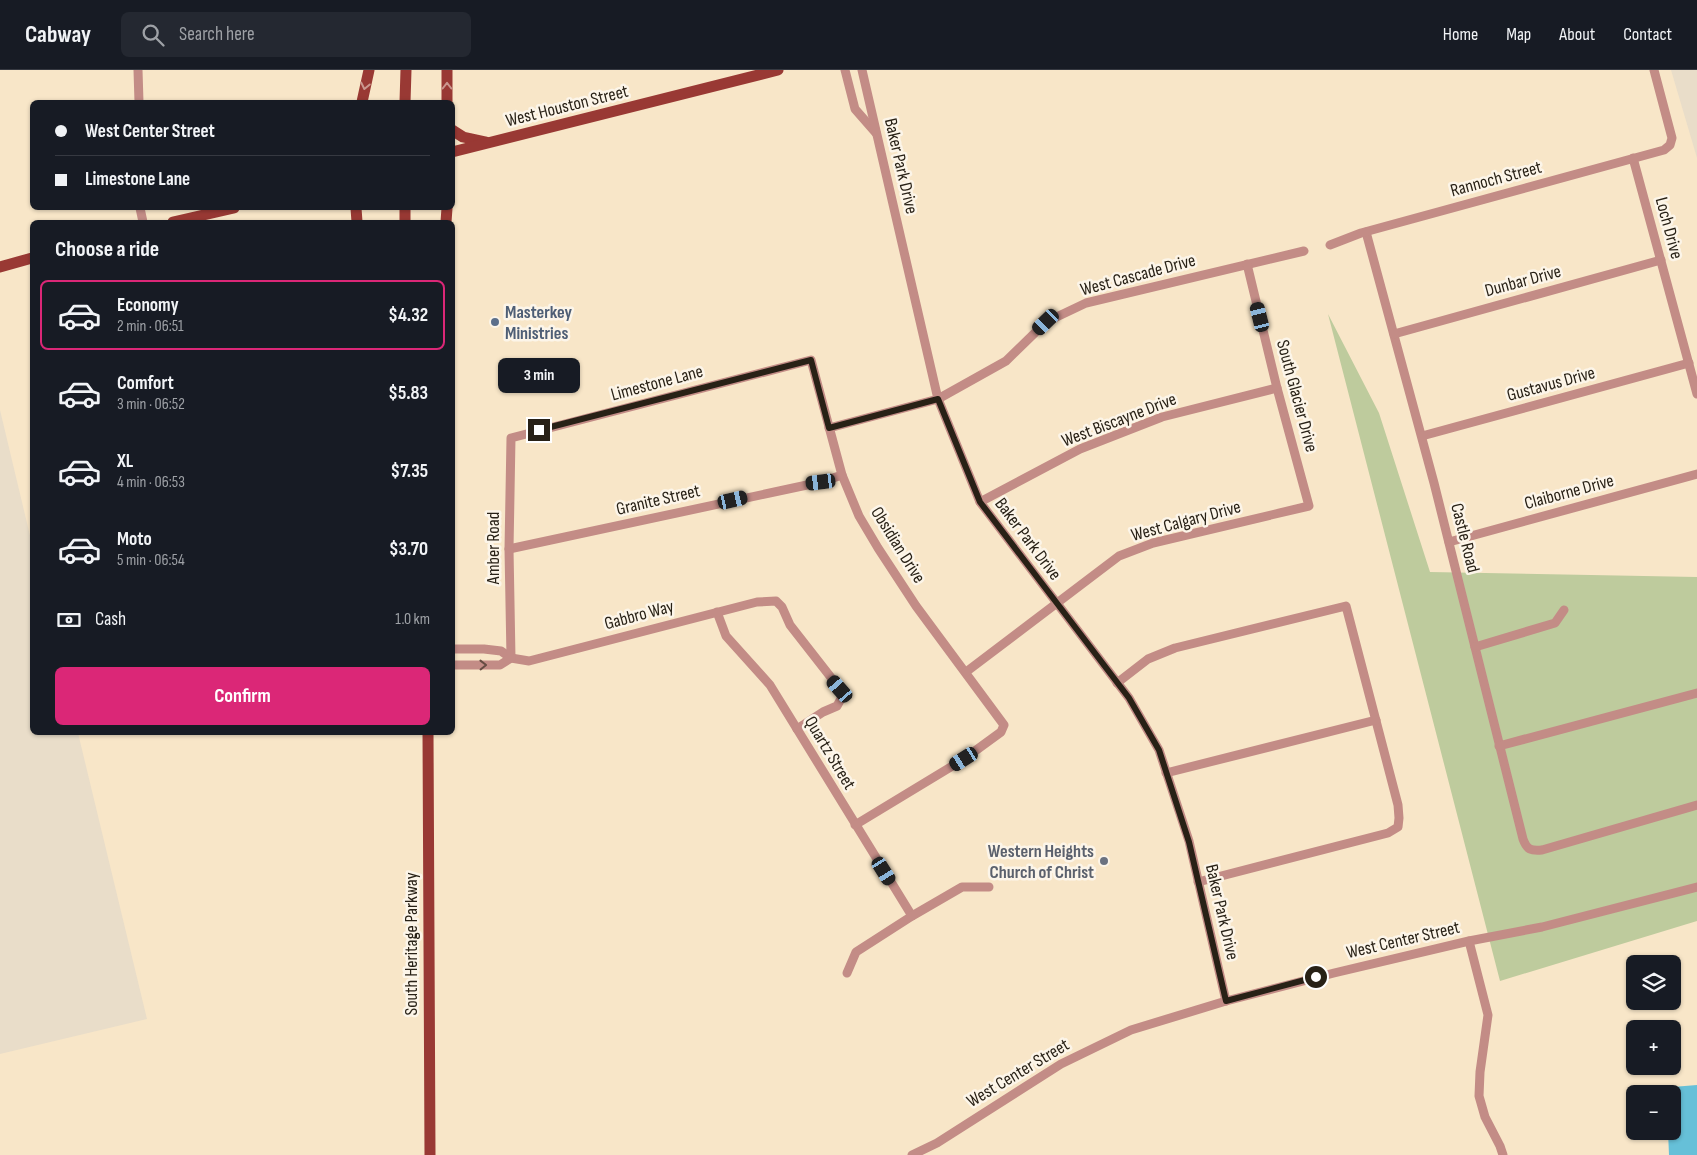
<!DOCTYPE html>
<html lang="en">
<head>
<meta charset="utf-8">
<style>
	:root { --surface:#171b24; --page:#242831; --text:#f1f3f6; --muted:#9ea1a6; --line:#363941; --accent:#db2777 }
	body { margin:0; font-family:"Sofia Sans Condensed",sans-serif; background:var(--page); color:var(--text); height:100vh; display:flex; flex-direction:column; font-size:19px; white-space:nowrap }
	* { box-sizing:border-box; margin:0 }
	p { font-size:16px; color:var(--muted) }
	.icon { flex:none; width:28px; height:28px; fill:none; stroke:currentColor; stroke-width:2; stroke-linecap:round; stroke-linejoin:round }
	.map { position:relative; flex:1; overflow:hidden }
	.sheet { position:absolute; left:30px; top:150px; width:425px; height:515px; display:flex; flex-direction:column; background:var(--surface); border-radius:8px; box-shadow:0 1px 4px #0004 }
	.sheet>* { flex:none }
	.hud { position:absolute; left:30px; top:30px; width:425px; height:110px; border-radius:8px; box-shadow:0 1px 4px #0004; display:grid; align-content:center; height:110px; padding:0 25px; background:var(--surface) }
	.controls { position:absolute; left:1626px; top:885px; display:grid; gap:10px }
	.controls a { display:grid; place-items:center; width:55px; height:55px; border-radius:8px; background:var(--surface); box-shadow:0 1px 4px #0004; font-size:25px }
	.end { position:absolute; width:22px; height:22px; margin:-11px; border:6px solid #282116; background:#fff; box-shadow:0 0 0 2px #fff }
	.from { border-radius:50% }
	.bubble { position:absolute; height:35px; border-radius:8px; background:var(--surface); box-shadow:0 1px 4px #0004; font-size:16px; font-weight:700; line-height:35px; text-align:center }
	.car { position:absolute; width:15px; height:30px; margin:-15px -8px; border-radius:6px; box-shadow:0 0 4px 1px #0007; background:linear-gradient(#222 24%,#8ab4d8 0 40%,#222 0 76%,#8ab4d8 0 86%,#222 0) }
	.hud b { display:flex; align-items:center; gap:18px; height:48px; font-size:19px }
	.hud b+b { border-top:1px solid var(--line) }
	.hud i { width:12px; height:12px; background:var(--text) }
	ul { padding:0; list-style:none }
	li { display:flex; align-items:center; gap:15px; height:70px; margin:0 10px 8px; padding:0 15px; border:2px solid transparent; border-radius:8px }
	li div { flex:1 }
	li b { display:block; font-size:19px }
	li em { font-style:normal; font-weight:700 }
	li.active { border-color:var(--accent) }
	li>.icon { width:45px; height:45px; stroke-width:1.5 }
	h2 { padding:0 25px; font-size:22px; line-height:60px }
	.pay { display:flex; align-items:center; gap:12px; height:55px; padding:0 25px; font-size:19px }
	.pay p { margin-inline-start:auto }
	.cta { display:flex; gap:10px; margin-top:auto; padding:10px 25px }
	.cta a { flex:1; height:58px; border-radius:8px; background:var(--accent); color:#fff; font-size:20px; font-weight:700; line-height:58px; text-align:center }
	header { display:flex; align-items:center; gap:30px; box-sizing:border-box; height:70px; padding:0 25px; background:var(--surface); border-bottom:1px solid var(--line) }
	header strong { font-size:24px }
	nav { display:flex; gap:28px; margin-inline-start:auto; font-size:18px }
	.search { width:350px; height:45px; background:var(--page); display:flex; align-items:center; gap:12px; box-sizing:border-box; padding:0 18px; border-radius:8px; color:var(--muted); font-size:19px }
	.map>svg:first-child { display:block }
</style>
</head>
<body>
<header>
<strong>Cabway</strong>
<div class="search"><svg class="icon" aria-label="search" viewBox="0 0 24 24"><circle cx="10" cy="10" r="6"/><path d="M15 15l6 6"/></svg>Search here</div>
<nav><a>Home</a><a>Map</a><a>About</a><a>Contact</a></nav>
</header>
<div class="map">
<svg width="1697" height="1085" viewBox="0 0 1697 1085">
	<rect width="100%" height="100%" fill="#f8e6c8"/>
	<g fill="#e9ddc9">
		<polygon points="1671,0 1697,0 1697,88"/>
		<polygon points="0,340 32,474 32,662 78,663 147,949 0,984"/>
	</g>
	<polygon fill="#becb9d" points="1328,244 1379,343 1430,502 1697,507 1697,851 1500,911"/>
	<polygon fill="#66c0d8" points="1697,1015 1697,1085 1669,1085 1668,1061 1672,1061 1672,1024 1661,1024 1660,1018"/>
	<g fill="none" stroke-linecap="round" stroke-linejoin="round">
		<g stroke="#c38c86" stroke-width="9">
			<polyline points="138,0 139,32"/>
			<polyline points="845,0 855,39 876,63"/>
			<polyline points="862,0 938,329 980,432 1129,628 1159,680 1189,771 1226,931"/>
			<polyline points="1633,88 1697,324"/>
			<polyline points="140,138 143,152"/>
			<path d="M1366 162 1434 413 1523 769C1527 780 1531 781 1542 780L1697 735"/>
			<polyline points="1330,175 1361,163 1664,80 1670,75 1672,68 1654,0"/>
			<polyline points="1394,264 1661,190"/>
			<polyline points="829,358 938,329 1006,291 1046,252 1086,233 1304,181"/>
			<polyline points="1422,366 1689,293"/>
			<polyline points="980,432 1080,379 1162,347 1277,318"/>
			<polyline points="1449,472 1697,404"/>
			<polyline points="509,479 821,412 842,405"/>
			<polyline points="717,542 726,566 770,615 912,846"/>
			<polyline points="1475,577 1555,553 1564,540"/>
			<polyline points="452,579 484,579 501,581 511,588 529,591 757,532 776,531 782,537 790,555 840,619 842,627 837,636 823,642 797,659"/>
			<polyline points="511,588 509,479 511,368 811,290 842,405 859,446 878,478 916,536 1004,655 1001,662 964,689 855,755"/>
			<polyline points="452,595 500,595 511,588"/>
			<polyline points="966,602 1119,486 1153,473 1309,436 1277,318 1247,194"/>
			<polyline points="1117,613 1148,589 1175,578 1346,536 1398,735 1399,748 1398,757 1388,763 1198,812"/>
			<polyline points="1499,676 1697,623"/>
			<polyline points="1166,703 1376,650"/>
			<polyline points="1469,871 1488,945 1480,1002 1479,1026 1485,1047 1500,1076 1503,1085"/>
			<polyline points="847,903 856,882 912,846 962,817 989,817"/>
			<polyline points="912,1085 937,1073 1061,994 1131,960 1226,931 1334,903 1469,871 1542,857 1697,817"/>
		</g>
		<g stroke="#993934" stroke-width="11">
			<polyline points="362,32 369,0"/>
			<polyline points="405,32 406,0"/>
			<polyline points="447,32 447,0"/>
			<polyline points="452,60 463,67 486,72"/>
			<polyline points="452,82 778,0"/>
			<polyline points="356,138 357,152"/>
			<polyline points="405,138 405,152"/>
			<polyline points="173,152 234,138"/>
			<polyline points="446,152 447,138"/>
			<polyline points="0,197 32,188"/>
			<polyline points="428,662 430,1085"/>
		</g>
	</g>
	<defs><path id="oneway-chevron" d="M-2-3.5L2.5 0L-2 3.5" fill="none" stroke-width="1.6" stroke-linecap="round" stroke-linejoin="round" transform="scale(1.25)"/></defs>
	<g stroke="#ca978e">
		<use href="#oneway-chevron" transform="translate(365 16) rotate(102)"/>
		<use href="#oneway-chevron" transform="translate(447 16) rotate(-90)"/>
	</g>
	<use stroke="#664c43" href="#oneway-chevron" transform="translate(483 595) rotate(-1)"/>
	<g fill="none" stroke-linecap="round" stroke-linejoin="round">
		<polyline stroke="#282116" stroke-width="6" points="539,360 811,290 829,358 938,329 980,432 1129,628 1159,680 1189,772 1226,931 1316,907"/>
	</g>
	<circle fill="#5c6f8a" stroke="#fcf5e9" stroke-width="2" cx="495" cy="252" r="5"/>
	<circle fill="#6b7280" stroke="#fcf5e9" stroke-width="2" cx="1104" cy="791" r="5"/>
	<g text-anchor="middle" dominant-baseline="central" stroke-width="5" stroke-linejoin="round" paint-order="stroke">
		<g font-size="18" fill="#282116" stroke="#fcf5e9">
			<text transform="translate(567 36) rotate(-14)">West Houston Street</text>
			<text transform="translate(901 96) rotate(77)">Baker Park Drive</text>
			<text transform="translate(1496 109) rotate(-15)">Rannoch Street</text>
			<text transform="translate(1669 158) rotate(75)">Loch Drive</text>
			<text transform="translate(1138 205) rotate(-15)">West Cascade Drive</text>
			<text transform="translate(1523 211) rotate(-15)">Dunbar Drive</text>
			<text transform="translate(657 313) rotate(-15)">Limestone Lane</text>
			<text transform="translate(1551 314) rotate(-15)">Gustavus Drive</text>
			<text transform="translate(1297 326) rotate(75)">South Glacier Drive</text>
			<text transform="translate(1119 350) rotate(-21)">West Biscayne Drive</text>
			<text transform="translate(1569 422) rotate(-15)">Claiborne Drive</text>
			<text transform="translate(658 430) rotate(-13)">Granite Street</text>
			<text transform="translate(1186 451) rotate(-15)">West Calgary Drive</text>
			<text transform="translate(1465 468) rotate(76)">Castle Road</text>
			<text transform="translate(1028 469) rotate(53)">Baker Park Drive</text>
			<text transform="translate(898 475) rotate(58)">Obsidian Drive</text>
			<text transform="translate(493 478) rotate(-90)">Amber Road</text>
			<text transform="translate(639 545) rotate(-15)">Gabbro Way</text>
			<text transform="translate(830 683) rotate(59)">Quartz Street</text>
			<text transform="translate(1222 842) rotate(77)">Baker Park Drive</text>
			<text transform="translate(1403 870) rotate(-13)">West Center Street</text>
			<text transform="translate(411 874) rotate(-90)">South Heritage Parkway</text>
			<text transform="translate(1018 1003) rotate(-31)">West Center Street</text>
		</g>
		<g font-size="18" font-weight="bold" fill="#4e5e75" stroke="#fcf5e9" text-anchor="start">
			<text x="505" y="242">Masterkey<tspan x="505" dy="21">Ministries</tspan></text>
		</g>
		<g font-size="18" font-weight="bold" fill="#5b616d" stroke="#fcf5e9" text-anchor="end">
			<text x="1094" y="781">Western Heights<tspan x="1094" dy="21">Church of Christ</tspan></text>
		</g>
	</g>
</svg>
<div class="controls">
<a><svg class="icon" aria-label="layers" viewBox="0 0 24 24"><path d="M12 4l9 5-9 5-9-5zM3 14l9 5 9-5"/></svg></a>
<a>+</a>
<a>−</a>
</div>
<i class="end from" style="left:1316px;top:907px"></i>
<i class="end" style="left:539px;top:360px"></i>
<div class="bubble" style="left:498px;top:288px;width:82px">3 min</div>
<i class="car" style="left:1260px;top:247px;rotate:346deg"></i>
<i class="car" style="left:1046px;top:252px;rotate:226deg"></i>
<i class="car" style="left:821px;top:412px;rotate:263deg"></i>
<i class="car" style="left:733px;top:430px;rotate:77deg"></i>
<i class="car" style="left:840px;top:619px;rotate:319deg"></i>
<i class="car" style="left:964px;top:689px;rotate:238deg"></i>
<i class="car" style="left:884px;top:801px;rotate:148deg"></i>
<div class="hud">
<b><i class="from"></i>West Center Street</b>
<b><i></i>Limestone Lane</b>
</div>
<section class="sheet">
<h2>Choose a ride</h2>
<ul>
<li class="active"><svg class="icon" aria-label="car" viewBox="0 0 24 24"><path d="M5 17H2v-5l4-1 3-4h7l3 4 3 1v5h-3M9 17h6M6 11h13"/><circle cx="7" cy="17" r="2"/><circle cx="17" cy="17" r="2"/></svg><div><b>Economy</b><p>2 min · 06:51</p></div><em>$4.32</em></li>
<li><svg class="icon" aria-label="car" viewBox="0 0 24 24"><path d="M5 17H2v-5l4-1 3-4h7l3 4 3 1v5h-3M9 17h6M6 11h13"/><circle cx="7" cy="17" r="2"/><circle cx="17" cy="17" r="2"/></svg><div><b>Comfort</b><p>3 min · 06:52</p></div><em>$5.83</em></li>
<li><svg class="icon" aria-label="car" viewBox="0 0 24 24"><path d="M5 17H2v-5l4-1 3-4h7l3 4 3 1v5h-3M9 17h6M6 11h13"/><circle cx="7" cy="17" r="2"/><circle cx="17" cy="17" r="2"/></svg><div><b>XL</b><p>4 min · 06:53</p></div><em>$7.35</em></li>
<li><svg class="icon" aria-label="car" viewBox="0 0 24 24"><path d="M5 17H2v-5l4-1 3-4h7l3 4 3 1v5h-3M9 17h6M6 11h13"/><circle cx="7" cy="17" r="2"/><circle cx="17" cy="17" r="2"/></svg><div><b>Moto</b><p>5 min · 06:54</p></div><em>$3.70</em></li>
</ul>
<div class="pay"><svg class="icon" aria-label="cash" viewBox="0 0 24 24"><path d="M3 7h18v10H3z"/><circle cx="12" cy="12" r="2"/></svg>Cash<p>1.0 km</p></div>
<div class="cta"><a>Confirm</a></div>
</section>
</div>
</body>
</html>
